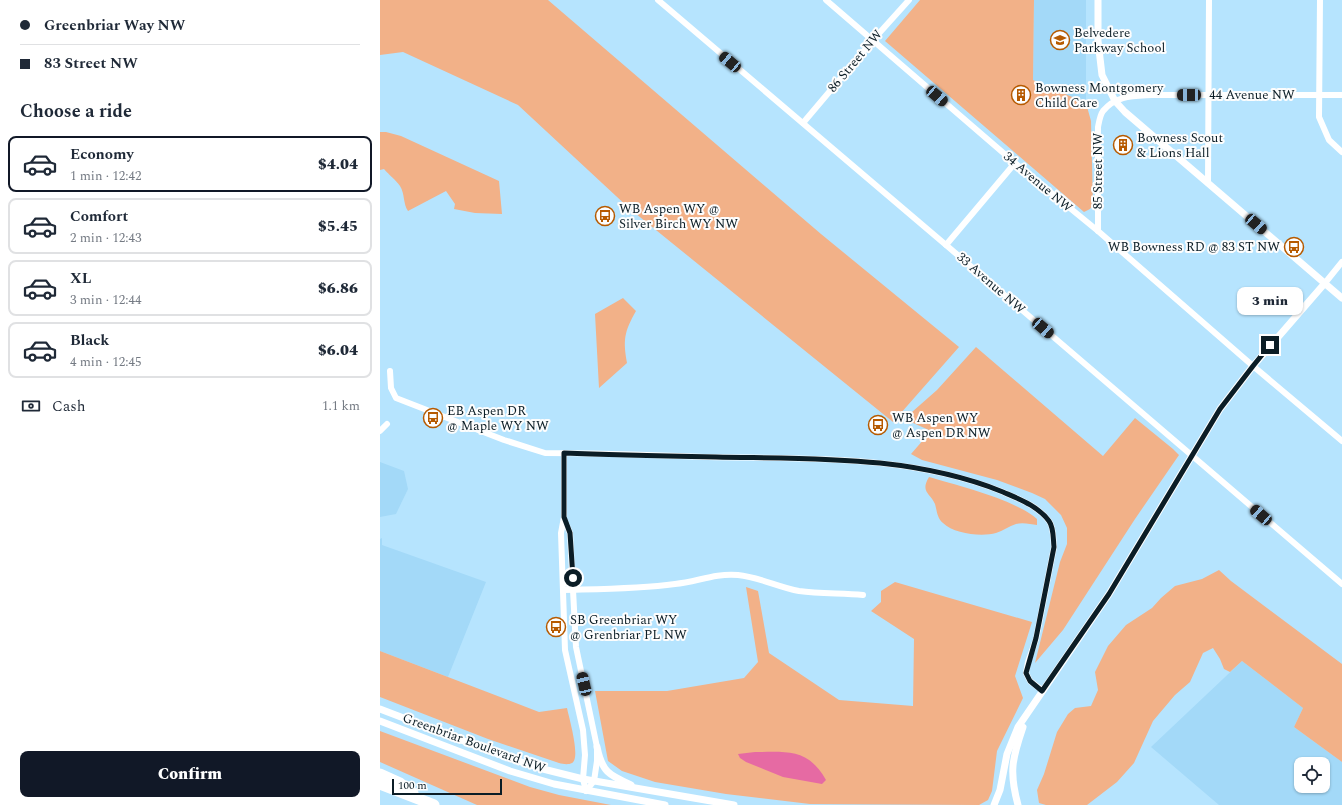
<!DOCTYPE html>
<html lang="en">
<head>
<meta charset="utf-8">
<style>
	:root { --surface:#fff; --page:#f6f6f7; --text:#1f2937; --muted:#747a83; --line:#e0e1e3; --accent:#111827 }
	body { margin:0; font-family:Spectral,serif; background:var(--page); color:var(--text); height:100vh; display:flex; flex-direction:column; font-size:15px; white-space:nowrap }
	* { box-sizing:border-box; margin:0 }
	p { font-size:13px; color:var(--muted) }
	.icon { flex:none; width:22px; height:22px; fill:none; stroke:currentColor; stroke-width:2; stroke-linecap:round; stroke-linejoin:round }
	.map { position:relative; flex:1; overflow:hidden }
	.drawer { display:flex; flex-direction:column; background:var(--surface); width:380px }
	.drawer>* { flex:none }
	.top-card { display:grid; align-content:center; height:88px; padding:0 20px; background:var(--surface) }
	.buttons { position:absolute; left:914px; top:757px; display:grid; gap:8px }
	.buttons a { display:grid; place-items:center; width:36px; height:36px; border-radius:8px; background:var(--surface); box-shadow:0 1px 3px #0004; font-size:20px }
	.scale { position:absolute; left:12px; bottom:10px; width:110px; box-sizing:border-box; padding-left:4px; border:2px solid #0b1d26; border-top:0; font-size:11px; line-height:14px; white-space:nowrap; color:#0b1d26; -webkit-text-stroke:3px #fdfdfd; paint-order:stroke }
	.end { position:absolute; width:18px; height:18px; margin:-9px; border:5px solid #0b1d26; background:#fff; box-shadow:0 0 0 2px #fff }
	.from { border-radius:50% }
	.bubble { position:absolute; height:28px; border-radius:8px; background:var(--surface); box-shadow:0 1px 3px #0004; font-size:13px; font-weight:800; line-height:28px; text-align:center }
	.car { position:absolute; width:12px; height:24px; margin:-12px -6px; border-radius:5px; box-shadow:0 0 3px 1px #0007; background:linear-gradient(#222 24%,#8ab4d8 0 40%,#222 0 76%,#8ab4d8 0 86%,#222 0) }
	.top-card b { display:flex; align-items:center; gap:14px; height:38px; font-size:15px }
	.top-card b+b { border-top:1px solid var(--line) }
	.top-card i { width:10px; height:10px; background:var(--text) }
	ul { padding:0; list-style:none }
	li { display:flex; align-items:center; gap:12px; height:56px; margin:0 8px 6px; padding:0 12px; border:2px solid var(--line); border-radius:8px }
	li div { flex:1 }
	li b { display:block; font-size:15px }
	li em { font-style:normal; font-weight:800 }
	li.selected { border-color:var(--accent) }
	li>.icon { width:36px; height:36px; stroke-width:1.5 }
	h2 { padding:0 20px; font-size:18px; line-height:48px }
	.pay { display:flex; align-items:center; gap:10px; height:44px; padding:0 20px; font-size:15px }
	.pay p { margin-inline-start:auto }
	.action { display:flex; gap:8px; margin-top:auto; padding:8px 20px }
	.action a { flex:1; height:46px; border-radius:8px; background:var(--accent); color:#fff; font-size:16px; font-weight:800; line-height:46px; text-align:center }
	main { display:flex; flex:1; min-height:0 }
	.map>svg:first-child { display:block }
</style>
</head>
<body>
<main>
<section class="drawer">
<div class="top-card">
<b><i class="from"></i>Greenbriar Way NW</b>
<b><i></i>83 Street NW</b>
</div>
<h2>Choose a ride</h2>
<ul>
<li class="selected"><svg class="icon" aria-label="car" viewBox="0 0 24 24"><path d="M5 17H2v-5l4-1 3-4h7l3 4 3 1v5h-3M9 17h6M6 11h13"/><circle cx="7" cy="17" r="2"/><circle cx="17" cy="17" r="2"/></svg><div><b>Economy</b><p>1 min · 12:42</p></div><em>$4.04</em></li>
<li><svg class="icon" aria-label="car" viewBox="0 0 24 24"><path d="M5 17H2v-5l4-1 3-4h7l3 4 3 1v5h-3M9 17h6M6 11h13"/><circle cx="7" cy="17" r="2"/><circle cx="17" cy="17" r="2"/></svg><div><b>Comfort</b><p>2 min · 12:43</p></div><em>$5.45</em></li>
<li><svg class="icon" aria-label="car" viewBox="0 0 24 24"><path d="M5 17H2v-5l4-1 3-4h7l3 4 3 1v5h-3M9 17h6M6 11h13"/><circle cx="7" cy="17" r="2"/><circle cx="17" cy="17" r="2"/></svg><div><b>XL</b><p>3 min · 12:44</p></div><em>$6.86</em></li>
<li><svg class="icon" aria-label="car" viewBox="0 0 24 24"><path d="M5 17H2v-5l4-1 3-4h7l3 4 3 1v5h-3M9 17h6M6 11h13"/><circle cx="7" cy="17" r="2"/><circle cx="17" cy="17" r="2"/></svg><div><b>Black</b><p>4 min · 12:45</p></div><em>$6.04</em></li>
</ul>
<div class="pay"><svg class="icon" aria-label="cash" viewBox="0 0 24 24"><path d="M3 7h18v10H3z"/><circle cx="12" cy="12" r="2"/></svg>Cash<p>1.1 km</p></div>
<div class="action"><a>Confirm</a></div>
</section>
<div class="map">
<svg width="962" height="805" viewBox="0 0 962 805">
	<rect width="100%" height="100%" fill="#b6e4fe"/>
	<g fill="#a3d9f8" fill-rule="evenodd">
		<polygon points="654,0 706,0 706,103 653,80"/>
		<polygon points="0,462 24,471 28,489 16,514 0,517"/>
		<polygon points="2,538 2,545 106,582 68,677 0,651 0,539"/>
		<path d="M862 661 923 708 914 727 962 762V805H839L771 747ZM921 764H943V786H921Z"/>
	</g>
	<g fill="#f2b188">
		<polygon points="0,0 168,0 441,234 579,347 513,422 250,209 138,105 23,52 0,55"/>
		<polygon points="540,0 654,0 653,80 706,103 711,121 713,205 710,209 704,212 505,41"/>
		<path d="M0 132H6L21 136 119 181 122 214 95 213 74 209 75 204 66 191 28 211C23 204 25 194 20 186 16 180 9 175 4 169L0 170Z"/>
		<path d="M243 298 256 311C244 332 243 340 247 363L219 388 215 314Z"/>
		<polygon points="596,347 723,456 755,418 793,449 799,455 755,519 683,630 655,663 680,562 687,544 687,528 681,515 665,499 652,493 617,480 542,460 531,454 551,431 531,422 532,412 557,390"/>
		<path d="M549 477C579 486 634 499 657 519V525C651 524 642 522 636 524 629 526 623 531 616 533 602 537 574 534 563 523 557 518 557 511 555 504 550 493 540 492 549 477Z"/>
		<polygon points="839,570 851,581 962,664 962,762 914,727 923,708 862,661 850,672 844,669 840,659 833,648 823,653 810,682 795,695 773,721 754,763 737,782 707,805 666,805 659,803 657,790 664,774 677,732 688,714 695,708 711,706 718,690 715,672 728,646 746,625 772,608 781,598 795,586 822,579"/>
		<polygon points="515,582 652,622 635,676 643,698 617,751 612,791 608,800 599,805 430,804 346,794 275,782 242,771 228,761 215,691 287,691 364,678 378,662 366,587 378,591 389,653 459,700 533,706 534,639 491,611 501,602 501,591"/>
		<path d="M0 651 159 712 187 708C189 718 201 758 192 763 188 765 183 764 179 763L108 739 0 697Z"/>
		<polygon points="0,731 150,787 179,795 231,805 97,805 0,762"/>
	</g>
	<path fill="#e66aa3" d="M375 752C407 752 428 748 446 780L442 784 403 777 366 762 360 758 358 754Z"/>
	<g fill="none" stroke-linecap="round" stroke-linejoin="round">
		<g stroke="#fff" stroke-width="6">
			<polyline points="278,0 566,245 962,584"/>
			<polyline points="446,0 635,163 718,231 873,366 962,441"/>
			<polyline points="940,0 939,117 949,140 962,152"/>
			<polyline points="423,123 493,40 529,0"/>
			<polyline points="828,183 829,0"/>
			<path d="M718 231V127C719 122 720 115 723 111 736 95 754 96 772 95H962"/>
			<polyline points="566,245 635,163"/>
			<polyline points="945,283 962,262"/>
			<path d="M10 371 11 388 16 398 124 440 165 453C219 453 273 455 328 457 427 459 529 454 623 492 639 499 658 506 669 521 674 528 673 538 674 547L656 639 648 662 646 673 650 681 663 691"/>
			<polyline points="0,431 7,424"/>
			<polyline points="184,453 184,517 181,533 185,650 203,730 205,755 203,779 206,791"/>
			<polyline points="184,519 190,533 196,647 217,747 217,761 214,781 206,791"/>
			<path d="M183 590C220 589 258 589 295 584 317 582 334 573 358 575 379 577 398 587 419 591 440 594 462 593 483 595"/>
		</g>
		<g stroke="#fff" stroke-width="7">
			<polyline points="718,0 718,41 722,75 735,101 745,112 962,298"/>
			<polyline points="0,709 123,756 163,769 203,779 354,805"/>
			<polyline points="0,721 130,771 174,784 285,805"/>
			<path d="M217 747C222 772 229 775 251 785"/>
			<polyline points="614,805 620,790 627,754 638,727 729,594 840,409 873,366 945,283"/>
			<path d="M638 805C629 772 632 759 643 727"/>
		</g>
		<g stroke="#fff" stroke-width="11">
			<polyline points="0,774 20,783 33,793"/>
			<polyline points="0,784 54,805"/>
		</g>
	</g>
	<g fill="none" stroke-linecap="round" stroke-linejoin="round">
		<path stroke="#0b1d26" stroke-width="5" d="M193 578 190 533 184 517V453C234 455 285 456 336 457 432 459 532 455 623 492 639 499 658 506 669 521 674 528 673 538 674 547L656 638 646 673 650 681 662 691 729 594 840 409 873 366 890 345"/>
	</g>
	<defs>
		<symbol id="school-ring" viewBox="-11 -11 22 22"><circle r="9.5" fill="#fdfdfd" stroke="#b65a00" stroke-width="1.5"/><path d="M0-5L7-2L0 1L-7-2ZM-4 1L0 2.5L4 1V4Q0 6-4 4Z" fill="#b65a00"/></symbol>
		<symbol id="building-ring" viewBox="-11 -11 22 22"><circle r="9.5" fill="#fdfdfd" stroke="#b65a00" stroke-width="1.5"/><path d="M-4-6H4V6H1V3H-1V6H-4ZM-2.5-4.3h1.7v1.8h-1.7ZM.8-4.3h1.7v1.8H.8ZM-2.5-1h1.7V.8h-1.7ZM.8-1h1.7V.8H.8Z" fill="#b65a00"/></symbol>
		<symbol id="bus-ring" viewBox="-11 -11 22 22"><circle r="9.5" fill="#fdfdfd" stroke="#b65a00" stroke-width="1.5"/><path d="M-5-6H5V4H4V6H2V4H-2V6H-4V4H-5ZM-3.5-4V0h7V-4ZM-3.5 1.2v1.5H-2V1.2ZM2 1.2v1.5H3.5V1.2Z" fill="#b65a00"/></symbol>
	</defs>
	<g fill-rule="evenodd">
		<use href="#school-ring" x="669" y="29" width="22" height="22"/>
		<use href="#building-ring" x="630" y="84" width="22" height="22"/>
		<use href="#building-ring" x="732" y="134" width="22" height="22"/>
		<use href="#bus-ring" x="214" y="205" width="22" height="22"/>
		<use href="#bus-ring" x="903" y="236" width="22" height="22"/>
		<use href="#bus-ring" x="42" y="407" width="22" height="22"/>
		<use href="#bus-ring" x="487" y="414" width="22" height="22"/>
		<use href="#bus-ring" x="165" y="616" width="22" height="22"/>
	</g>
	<g text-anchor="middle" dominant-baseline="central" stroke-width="4" stroke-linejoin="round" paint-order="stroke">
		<g font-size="13" fill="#0b1d26" stroke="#fdfdfd" text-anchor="start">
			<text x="694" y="33">Belvedere<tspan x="694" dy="15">Parkway School</tspan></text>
			<text x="655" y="88">Bowness Montgomery<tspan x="655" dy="15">Child Care</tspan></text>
			<text x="757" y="138">Bowness Scout<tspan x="757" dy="15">&amp; Lions Hall</tspan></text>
			<text x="239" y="209">WB Aspen WY @<tspan x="239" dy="15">Silver Birch WY NW</tspan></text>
			<text x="900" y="247" text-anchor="end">WB Bowness RD @ 83 ST NW</text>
			<text x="67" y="411">EB Aspen DR<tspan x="67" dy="15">@ Maple WY NW</tspan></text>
			<text x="512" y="418">WB Aspen WY<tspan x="512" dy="15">@ Aspen DR NW</tspan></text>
			<text x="190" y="620">SB Greenbriar WY<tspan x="190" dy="15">@ Grenbriar PL NW</tspan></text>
		</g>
		<g font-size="13" fill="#0b1d26" stroke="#fdfdfd">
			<text transform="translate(475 61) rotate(-50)">86 Street NW</text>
			<text x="872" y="95">44 Avenue NW</text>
			<text transform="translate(718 171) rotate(-90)">85 Street NW</text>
			<text transform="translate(658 182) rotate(40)">34 Avenue NW</text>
			<text transform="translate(611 283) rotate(41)">33 Avenue NW</text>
			<text transform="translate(94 743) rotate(20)">Greenbriar Boulevard NW</text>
		</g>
	</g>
</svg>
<div class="buttons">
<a><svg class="icon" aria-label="locate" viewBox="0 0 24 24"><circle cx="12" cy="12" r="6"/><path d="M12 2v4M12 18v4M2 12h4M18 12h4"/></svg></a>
</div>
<div class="scale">100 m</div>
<i class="end from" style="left:193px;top:578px"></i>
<i class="end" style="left:890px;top:345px"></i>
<div class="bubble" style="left:857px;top:287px;width:66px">3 min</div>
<i class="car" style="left:350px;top:62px;rotate:310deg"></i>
<i class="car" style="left:809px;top:95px;rotate:270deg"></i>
<i class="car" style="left:557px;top:96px;rotate:131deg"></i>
<i class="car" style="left:876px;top:224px;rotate:131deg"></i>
<i class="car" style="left:663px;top:328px;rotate:131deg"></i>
<i class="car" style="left:881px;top:515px;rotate:311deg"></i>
<i class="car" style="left:204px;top:684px;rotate:347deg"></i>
</div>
</main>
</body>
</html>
